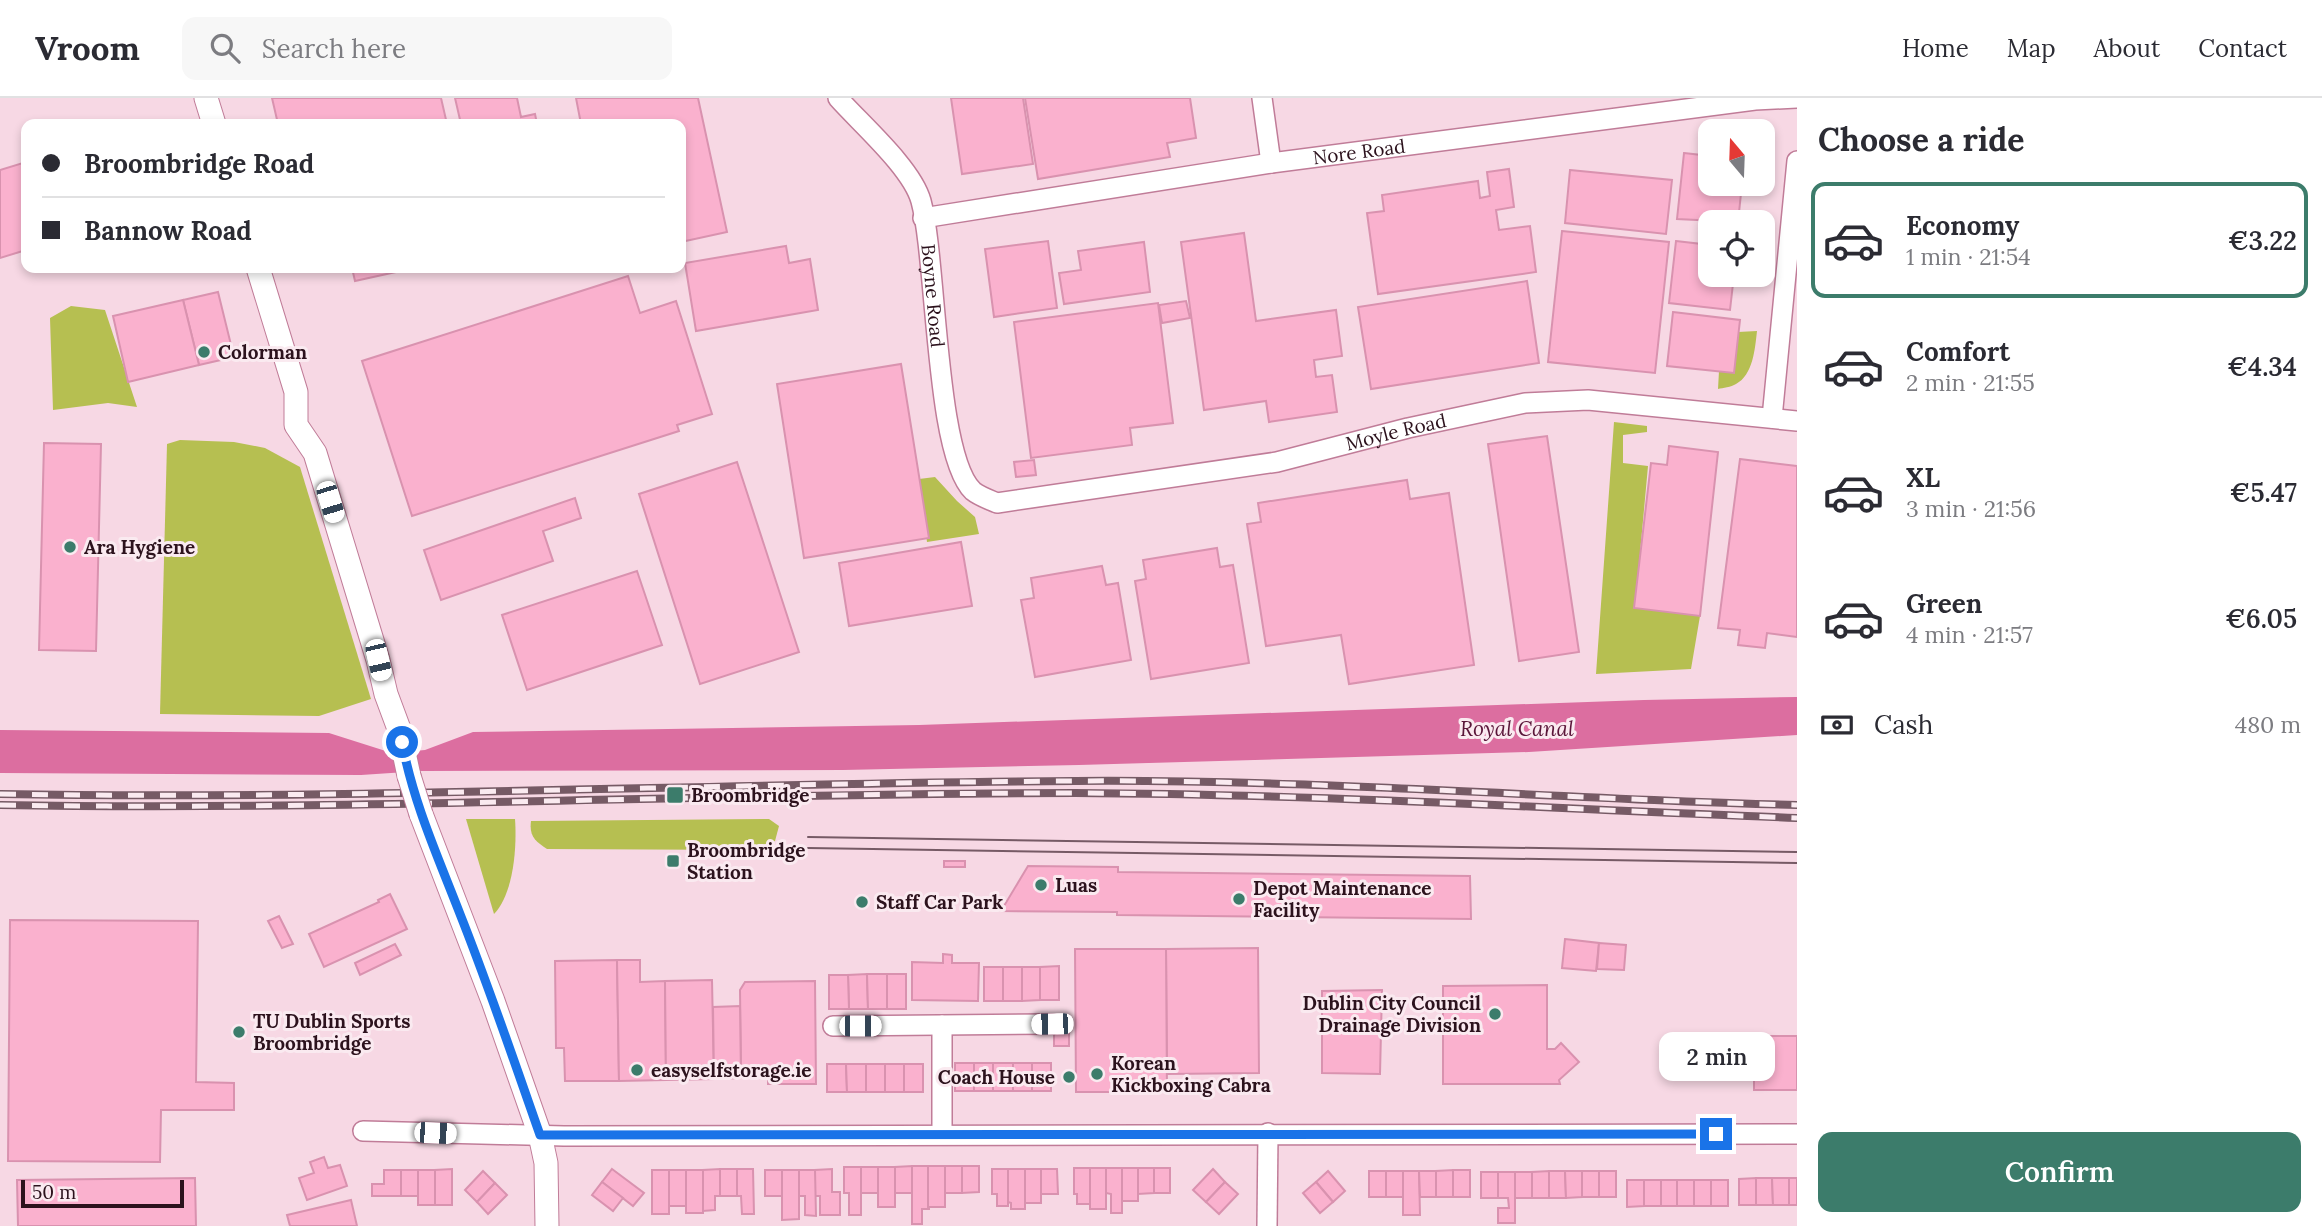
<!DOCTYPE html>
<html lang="en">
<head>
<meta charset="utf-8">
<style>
	:root { --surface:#fff; --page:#f7f7f7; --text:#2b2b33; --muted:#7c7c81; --line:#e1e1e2; --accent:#3c7c6b }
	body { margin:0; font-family:Lora,serif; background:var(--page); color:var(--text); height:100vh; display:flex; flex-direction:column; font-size:26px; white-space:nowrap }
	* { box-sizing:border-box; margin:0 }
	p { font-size:23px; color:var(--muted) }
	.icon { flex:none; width:38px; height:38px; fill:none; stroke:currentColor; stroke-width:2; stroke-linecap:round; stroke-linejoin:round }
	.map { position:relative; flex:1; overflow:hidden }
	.panel { display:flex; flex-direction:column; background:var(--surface); width:525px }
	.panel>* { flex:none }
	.banner { position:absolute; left:21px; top:21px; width:665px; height:154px; border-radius:14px; box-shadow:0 4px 10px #0003; display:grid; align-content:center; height:154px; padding:0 21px; background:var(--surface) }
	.needle { width:46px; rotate:341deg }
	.fabs { position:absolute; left:1698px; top:21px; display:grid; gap:14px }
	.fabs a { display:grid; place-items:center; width:77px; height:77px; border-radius:14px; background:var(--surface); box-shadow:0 4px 10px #0003; font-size:35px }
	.scale { position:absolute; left:21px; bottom:18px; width:163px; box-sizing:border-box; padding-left:7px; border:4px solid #2c121d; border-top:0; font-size:19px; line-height:24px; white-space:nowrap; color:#2c121d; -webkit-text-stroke:5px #faeaf0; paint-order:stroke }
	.end { position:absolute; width:32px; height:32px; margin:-16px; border:9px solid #1a73e8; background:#fff; box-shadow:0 0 0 4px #fff }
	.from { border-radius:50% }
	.bubble { position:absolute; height:49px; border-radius:14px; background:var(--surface); box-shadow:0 4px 10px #0003; font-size:23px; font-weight:600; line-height:49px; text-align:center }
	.car { position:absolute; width:21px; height:42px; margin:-21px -10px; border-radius:9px; box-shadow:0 0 5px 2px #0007; background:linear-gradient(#fff 24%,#345 0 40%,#fff 0 76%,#345 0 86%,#fff 0) }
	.banner b { display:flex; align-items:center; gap:24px; height:66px; font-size:26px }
	.banner b+b { border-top:2px solid var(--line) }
	.banner i { width:18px; height:18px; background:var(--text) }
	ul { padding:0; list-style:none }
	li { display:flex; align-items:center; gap:21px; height:116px; margin:0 14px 10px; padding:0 7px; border:4px solid transparent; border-radius:14px }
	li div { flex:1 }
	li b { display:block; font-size:26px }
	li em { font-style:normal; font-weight:600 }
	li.on { border-color:var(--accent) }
	li>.icon { width:63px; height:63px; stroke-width:1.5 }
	h2 { padding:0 21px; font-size:32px; line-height:84px }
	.pay { display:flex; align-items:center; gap:18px; height:77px; padding:0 21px; font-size:26px }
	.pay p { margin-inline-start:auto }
	.button { display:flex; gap:14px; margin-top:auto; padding:14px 21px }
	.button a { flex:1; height:80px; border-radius:14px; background:var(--accent); color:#fff; font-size:28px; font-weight:600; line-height:80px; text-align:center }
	header { display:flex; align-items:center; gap:42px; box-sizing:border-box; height:98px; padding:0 35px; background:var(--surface); border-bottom:2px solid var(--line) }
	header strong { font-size:33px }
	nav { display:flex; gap:38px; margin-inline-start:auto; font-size:24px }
	.search { width:490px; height:63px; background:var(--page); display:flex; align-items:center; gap:18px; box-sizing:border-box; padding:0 24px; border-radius:14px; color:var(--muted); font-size:26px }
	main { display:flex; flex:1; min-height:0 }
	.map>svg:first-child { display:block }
</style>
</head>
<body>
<header>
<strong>Vroom</strong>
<div class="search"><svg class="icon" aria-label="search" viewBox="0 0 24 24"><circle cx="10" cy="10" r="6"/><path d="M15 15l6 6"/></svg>Search here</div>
<nav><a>Home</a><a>Map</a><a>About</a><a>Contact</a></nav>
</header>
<main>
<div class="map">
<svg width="1797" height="1128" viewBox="0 0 1797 1128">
	<rect width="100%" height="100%" fill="#f7d8e4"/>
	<g fill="#b6bf51">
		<polygon points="71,208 105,212 137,309 108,305 53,312 50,220"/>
		<path d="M1757 233C1755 251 1753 277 1736 286 1731 289 1723 290 1718 291L1719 273 1733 275 1738 234Z"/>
		<polygon points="1614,324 1647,328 1647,334 1623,337 1623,365 1648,368 1635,510 1700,518 1691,571 1596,576"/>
		<polygon points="180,342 234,344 265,350 300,369 371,601 319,618 160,616 167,346"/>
		<polygon points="935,379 957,403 975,419 979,436 927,444 919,381"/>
		<path d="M466 721H515C517 748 514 795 494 816Z"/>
		<path d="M769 721 779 728 775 743 752 752 547 751C535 743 529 738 531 723Z"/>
	</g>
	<polygon fill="#dc6ea0" points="1797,599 1797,637 1529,654 1079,667 843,672 421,673 361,677 0,675 0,632 329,635 392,655 425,652 473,634 919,627 1644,602"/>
	<g fill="#fab1ce" stroke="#d992af" stroke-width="2">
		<polygon points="272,0 441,0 447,26 278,26"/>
		<polygon points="455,0 517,0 521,19 535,16 537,26 461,26"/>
		<polygon points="576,0 698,0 727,134 681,144 681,26 581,26"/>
		<polygon points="951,0 1023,0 1033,66 962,76"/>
		<polygon points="1025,0 1190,0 1196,40 1167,45 1170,59 1038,81"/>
		<polygon points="1684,55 1710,58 1710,86 1742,86 1738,124 1677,121"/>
		<polygon points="26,64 26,152 0,160 0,72"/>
		<polygon points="1509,71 1514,109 1496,112 1499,132 1530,128 1536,174 1378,196 1367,115 1384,113 1382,97 1478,83 1480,100 1490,98 1487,74"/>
		<polygon points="1570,72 1672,82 1666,136 1565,125"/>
		<polygon points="1562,133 1669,144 1655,275 1548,264"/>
		<polygon points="1244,135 1256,223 1336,212 1342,258 1314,262 1316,279 1332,277 1337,314 1269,324 1266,303 1204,312 1181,144"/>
		<polygon points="1048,143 1057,210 994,219 985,151"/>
		<polygon points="1676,143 1710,147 1710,177 1734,177 1730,212 1669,205"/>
		<polygon points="1144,144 1150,194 1064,206 1059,175 1081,172 1078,153"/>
		<polygon points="786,148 789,165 810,161 818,212 696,233 685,165"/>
		<polygon points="352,170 414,170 355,183"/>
		<polygon points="628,178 640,215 676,203 712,316 677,327 679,333 412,418 362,263"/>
		<polygon points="1527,183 1539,265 1371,291 1358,209"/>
		<polygon points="218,194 234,259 199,267 183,202"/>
		<polygon points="183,202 199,267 128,284 113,218"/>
		<polygon points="1186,203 1190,220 1162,225 1159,207"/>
		<polygon points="1158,205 1173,325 1130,330 1132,347 1031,360 1014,224"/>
		<polygon points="1673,214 1740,222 1734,275 1667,268"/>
		<polygon points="901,266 929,440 804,460 777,286"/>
		<polygon points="1547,338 1579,554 1519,563 1488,346"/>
		<polygon points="44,345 101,346 96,553 39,552"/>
		<polygon points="1669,348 1718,354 1700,518 1634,510 1651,365 1667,367"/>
		<polygon points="1740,361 1797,368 1797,539 1767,535 1765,550 1738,547 1740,532 1718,530"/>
		<polygon points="1034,362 1036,377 1016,379 1014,364"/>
		<polygon points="737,364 799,554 700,586 639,396"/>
		<polygon points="1407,382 1410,401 1449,395 1474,567 1349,586 1341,537 1266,548 1247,426 1261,424 1258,405"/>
		<polygon points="575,400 581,420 543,433 553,463 441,502 424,452"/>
		<polygon points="961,444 972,508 849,528 839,465"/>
		<polygon points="1217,450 1220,469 1233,467 1249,565 1151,581 1135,483 1146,481 1143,462"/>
		<polygon points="1102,468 1106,487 1118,485 1131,562 1035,579 1021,502 1034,500 1031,480"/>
		<polygon points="637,473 662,547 527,592 502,517"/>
		<rect x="944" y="763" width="21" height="6"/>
		<polygon points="1028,768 1118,769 1118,774 1470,778 1471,821 1117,817 1117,814 1001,813"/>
		<polygon points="390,796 407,831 324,869 309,836 379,804 378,802"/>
		<polygon points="279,818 293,846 282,850 268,823"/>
		<polygon points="10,822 198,823 196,984 234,985 234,1012 161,1012 160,1064 8,1063"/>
		<polygon points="1565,841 1599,845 1596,873 1562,870"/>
		<polygon points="1599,845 1626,847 1624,872 1597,871"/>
		<polygon points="395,846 401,857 360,877 355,865"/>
		<polygon points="1258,850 1259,975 1167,976 1166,851"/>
		<polygon points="1075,851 1166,851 1167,994 1076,994"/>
		<polygon points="943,856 952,857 952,865 979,865 978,903 912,902 912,864 943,865"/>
		<polygon points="617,862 619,983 565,983 564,950 556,950 555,863"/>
		<polygon points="617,862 640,862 640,884 665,883 666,982 619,983"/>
		<polygon points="1059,868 1059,902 1040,902 1040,869"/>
		<rect x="984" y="869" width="19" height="34"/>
		<rect x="1003" y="869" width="19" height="34"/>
		<polygon points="1022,869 1040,869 1040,902 1022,903"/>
		<polygon points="867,876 868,911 849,911 848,877"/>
		<polygon points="867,876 887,876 887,911 868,911"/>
		<rect x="887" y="876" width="19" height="35"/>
		<polygon points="829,877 848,877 849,911 829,911"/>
		<polygon points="712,882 714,981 666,982 665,883"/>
		<polygon points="815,883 816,986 768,986 768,971 741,971 740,892 745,884"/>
		<polygon points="1547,887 1547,951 1555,951 1561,945 1579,964 1559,982 1560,986 1443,986 1443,888"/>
		<polygon points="1382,892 1380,976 1322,975 1322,893"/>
		<polygon points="740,908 741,980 714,981 713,909"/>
		<rect x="1054" y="918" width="15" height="30"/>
		<polygon points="1769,938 1797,938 1797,992 1754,992 1754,959 1769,959"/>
		<rect x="955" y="965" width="19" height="28"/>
		<rect x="974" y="965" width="19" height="28"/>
		<rect x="993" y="965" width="20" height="28"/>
		<rect x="1013" y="965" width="19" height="28"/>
		<rect x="1032" y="965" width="19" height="28"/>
		<polygon points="827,966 846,966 847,994 827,994"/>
		<polygon points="846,966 866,966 866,994 847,994"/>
		<rect x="866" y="966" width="19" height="28"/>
		<rect x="885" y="966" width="19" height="28"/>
		<rect x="904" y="966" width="19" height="28"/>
		<polygon points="324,1059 328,1070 340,1067 347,1088 307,1102 299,1080 314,1075 310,1064"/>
		<polygon points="912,1068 912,1095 895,1095 895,1069"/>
		<polygon points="912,1068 928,1068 929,1111 922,1111 922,1126 912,1126"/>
		<rect x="928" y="1068" width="17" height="41"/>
		<rect x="945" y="1068" width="17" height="27"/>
		<polygon points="962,1068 979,1068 979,1094 962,1095"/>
		<polygon points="844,1069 861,1069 861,1117 849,1117 849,1095 844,1095"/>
		<rect x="861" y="1069" width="17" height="26"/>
		<rect x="878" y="1069" width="17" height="40"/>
		<polygon points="1074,1070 1090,1070 1090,1106 1077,1106 1077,1096 1074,1096"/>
		<rect x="1090" y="1070" width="16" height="41"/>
		<polygon points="1106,1070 1122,1070 1122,1115 1111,1115 1111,1096 1106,1095"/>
		<rect x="1122" y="1070" width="16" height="33"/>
		<polygon points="1138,1070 1154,1070 1154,1095 1138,1096"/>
		<rect x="1154" y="1070" width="16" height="25"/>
		<polygon points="452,1071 452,1107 435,1107 435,1072"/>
		<polygon points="612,1071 644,1095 633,1108 602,1084"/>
		<rect x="720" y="1071" width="17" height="27"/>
		<polygon points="720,1071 720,1098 715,1098 715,1112 703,1113 703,1072"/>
		<polygon points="737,1071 753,1071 754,1116 742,1116 741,1098 737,1098"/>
		<polygon points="832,1071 832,1094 840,1094 840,1117 820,1117 820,1098 815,1098 815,1072"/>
		<polygon points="992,1071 1008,1071 1008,1108 997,1108 997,1096 992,1096"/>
		<polygon points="1008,1071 1025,1071 1025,1111 1011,1111 1011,1105 1008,1104"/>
		<rect x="1025" y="1071" width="16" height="34"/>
		<polygon points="1041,1071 1057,1071 1058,1096 1041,1096"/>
		<polygon points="1213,1071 1225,1084 1206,1104 1193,1092"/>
		<polygon points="384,1072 401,1072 401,1098 372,1098 372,1086 384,1086"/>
		<rect x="401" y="1072" width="17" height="26"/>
		<rect x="418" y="1072" width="17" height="35"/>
		<rect x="652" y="1072" width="17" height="44"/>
		<rect x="669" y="1072" width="17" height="36"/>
		<rect x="686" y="1072" width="17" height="43"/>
		<rect x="765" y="1072" width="17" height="26"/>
		<polygon points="782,1072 799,1072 799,1121 782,1122"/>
		<polygon points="799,1072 815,1072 816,1118 805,1117 805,1098 799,1098"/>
		<polygon points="1453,1072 1453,1099 1436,1099 1436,1073"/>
		<rect x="1453" y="1072" width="17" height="27"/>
		<polygon points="483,1073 495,1085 477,1104 465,1092"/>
		<polygon points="1328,1073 1345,1093 1333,1104 1316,1084"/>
		<rect x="1369" y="1073" width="17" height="26"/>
		<rect x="1386" y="1073" width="17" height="26"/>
		<polygon points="1403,1073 1419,1073 1420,1117 1403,1117"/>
		<polygon points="1419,1073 1436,1073 1436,1099 1420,1099"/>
		<polygon points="1549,1073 1549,1100 1532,1100 1532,1074"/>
		<polygon points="1549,1073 1565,1073 1566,1100 1549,1100"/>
		<polygon points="1565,1073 1582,1073 1582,1099 1566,1100"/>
		<rect x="1582" y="1073" width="17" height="26"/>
		<rect x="1599" y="1073" width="17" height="26"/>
		<rect x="1481" y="1074" width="17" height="26"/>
		<polygon points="1498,1074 1515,1074 1515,1125 1498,1125 1498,1110 1509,1110 1508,1100 1498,1100"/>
		<rect x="1515" y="1074" width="17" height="26"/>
		<polygon points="195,1080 196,1128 18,1128 17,1082"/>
		<polygon points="1756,1080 1772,1080 1773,1107 1756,1107"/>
		<polygon points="1756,1080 1756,1107 1739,1107 1739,1081"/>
		<polygon points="1772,1080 1789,1080 1789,1107 1773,1107"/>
		<rect x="1789" y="1080" width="8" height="27"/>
		<polygon points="1627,1082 1644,1082 1644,1108 1627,1109"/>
		<rect x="1644" y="1082" width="17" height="26"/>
		<rect x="1661" y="1082" width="16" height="26"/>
		<rect x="1677" y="1082" width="17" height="26"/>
		<rect x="1694" y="1082" width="17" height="26"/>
		<rect x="1711" y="1082" width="17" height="26"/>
		<polygon points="602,1084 623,1100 613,1113 592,1097"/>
		<polygon points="1225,1084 1238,1096 1219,1116 1206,1104"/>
		<polygon points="1316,1084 1333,1104 1320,1115 1303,1095"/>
		<polygon points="495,1085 507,1097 488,1116 477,1104"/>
		<polygon points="351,1102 357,1128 290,1128 287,1117"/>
	</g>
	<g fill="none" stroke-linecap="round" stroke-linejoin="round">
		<defs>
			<g id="minor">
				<path id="s1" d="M838 0C861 26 912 70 921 103 937 162 935 357 973 393 979 398 990 402 997 405L1277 364 1408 330 1525 305 1588 302 1797 323"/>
				<polyline points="1262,0 1271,65"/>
				<path id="s2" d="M923 120 1271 65 1755 2 1797 0"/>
				<polyline points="1772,320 1797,63"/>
				<polyline points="942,927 942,1036"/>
				<polyline points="833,928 1052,926"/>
				<polyline points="363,1033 564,1038 1797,1036"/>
				<polyline points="1267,1128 1268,1035"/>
			</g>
			<g id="tertiary">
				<polyline points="206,0 214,26"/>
				<polyline points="258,170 296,294 296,327 315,355 378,562 386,596 399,631 409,678"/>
				<polyline points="421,716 493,903 540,1037 546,1065 547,1128"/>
			</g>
		</defs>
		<use href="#minor" stroke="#c07c98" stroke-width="22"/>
		<use href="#tertiary" stroke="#c07c98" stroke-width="25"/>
		<use href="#minor" stroke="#fff" stroke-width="19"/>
		<use href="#tertiary" stroke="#fff" stroke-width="23"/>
		<g stroke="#765a65" stroke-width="2">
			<polyline points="808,739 1797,754"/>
			<polyline points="808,750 1797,765"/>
		</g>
		<defs>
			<g id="rail">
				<path d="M0 696C358 702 717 685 1075 683 1316 681 1556 701 1797 707"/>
				<path d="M0 707C358 713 716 695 1075 695 1316 696 1556 711 1797 720"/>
			</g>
		</defs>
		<use href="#rail" stroke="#765a65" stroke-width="8"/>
		<use href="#rail" stroke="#faeaf0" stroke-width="5" stroke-dasharray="16" stroke-linecap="butt"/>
		<defs>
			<polyline id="tertiary-bridge" points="409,678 421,716"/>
		</defs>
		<use href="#tertiary-bridge" stroke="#c07c98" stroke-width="25" stroke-linecap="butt"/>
		<use href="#tertiary-bridge" stroke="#fff" stroke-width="23"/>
	</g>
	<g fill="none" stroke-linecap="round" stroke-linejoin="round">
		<path stroke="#1a73e8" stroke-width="9" d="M402 644C413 704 438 759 460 816 489 889 514 963 540 1037L1716 1036"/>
	</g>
	<g fill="#3c7c6b" stroke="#faeaf0" stroke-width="2.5">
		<circle cx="204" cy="254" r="7"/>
		<circle cx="70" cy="449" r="7"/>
		<rect x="666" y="688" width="18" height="18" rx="3.5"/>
		<rect x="666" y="756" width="14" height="14" rx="3.5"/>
		<circle cx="1041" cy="787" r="7"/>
		<circle cx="1239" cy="801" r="7"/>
		<circle cx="862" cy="804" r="7"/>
		<circle cx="1495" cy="916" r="7"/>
		<circle cx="239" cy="934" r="7"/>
		<circle cx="637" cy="972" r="7"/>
		<circle cx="1097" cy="976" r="7"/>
		<circle cx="1069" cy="979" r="7"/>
	</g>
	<g text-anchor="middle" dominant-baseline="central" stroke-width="6" stroke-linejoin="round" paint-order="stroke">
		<g font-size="19" fill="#2c121d" stroke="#faeaf0">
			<text stroke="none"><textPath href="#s2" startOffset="441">Nore Road</textPath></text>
			<text stroke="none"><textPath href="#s1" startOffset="229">Boyne Road</textPath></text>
			<text stroke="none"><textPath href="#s1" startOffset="863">Moyle Road</textPath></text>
		</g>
		<g font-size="19" font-weight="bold" fill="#2c121d" stroke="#faeaf0" text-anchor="start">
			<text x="218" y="254">Colorman</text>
			<text x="84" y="449">Ara Hygiene</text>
			<text x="691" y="697">Broombridge</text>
			<text x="687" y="752">Broombridge<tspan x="687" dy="22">Station</tspan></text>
			<text x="1055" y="787">Luas</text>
			<text x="1253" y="790">Depot Maintenance<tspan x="1253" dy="22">Facility</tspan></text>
			<text x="876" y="804">Staff Car Park</text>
			<text x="1481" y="905" text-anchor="end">Dublin City Council<tspan x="1481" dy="22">Drainage Division</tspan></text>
			<text x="253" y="923">TU Dublin Sports<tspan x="253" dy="22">Broombridge</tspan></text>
			<text x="1111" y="965">Korean<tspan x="1111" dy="22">Kickboxing Cabra</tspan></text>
			<text x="651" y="972">easyselfstorage.ie</text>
			<text x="1055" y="979" text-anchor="end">Coach House</text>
		</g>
		<g font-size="21" font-style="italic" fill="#5a1539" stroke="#faeaf0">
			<text x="1517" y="630">Royal Canal</text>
		</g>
	</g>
</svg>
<div class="fabs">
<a><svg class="needle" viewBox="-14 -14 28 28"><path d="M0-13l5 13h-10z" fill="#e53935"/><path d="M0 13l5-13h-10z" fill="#7c7c81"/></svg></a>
<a><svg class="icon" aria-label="locate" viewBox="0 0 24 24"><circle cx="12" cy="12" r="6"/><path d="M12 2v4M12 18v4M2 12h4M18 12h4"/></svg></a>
</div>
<div class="scale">50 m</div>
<i class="end from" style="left:402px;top:644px"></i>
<i class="end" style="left:1716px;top:1036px"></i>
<div class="bubble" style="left:1659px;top:934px;width:116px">2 min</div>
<i class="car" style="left:330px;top:404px;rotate:163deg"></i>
<i class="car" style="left:378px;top:562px;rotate:167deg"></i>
<i class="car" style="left:1052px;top:926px;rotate:269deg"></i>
<i class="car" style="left:860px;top:928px;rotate:90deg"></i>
<i class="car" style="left:435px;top:1035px;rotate:92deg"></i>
<div class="banner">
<b><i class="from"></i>Broombridge Road</b>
<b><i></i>Bannow Road</b>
</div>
</div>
<section class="panel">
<h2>Choose a ride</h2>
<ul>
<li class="on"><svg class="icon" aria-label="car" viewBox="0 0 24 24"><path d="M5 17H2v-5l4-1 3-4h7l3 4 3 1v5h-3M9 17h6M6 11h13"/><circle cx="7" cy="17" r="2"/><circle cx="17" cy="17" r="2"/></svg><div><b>Economy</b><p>1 min · 21:54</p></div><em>€3.22</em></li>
<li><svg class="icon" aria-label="car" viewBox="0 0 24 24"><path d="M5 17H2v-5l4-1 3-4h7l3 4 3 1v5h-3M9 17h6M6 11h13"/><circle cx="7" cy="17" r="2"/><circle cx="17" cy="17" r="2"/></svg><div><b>Comfort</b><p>2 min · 21:55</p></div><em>€4.34</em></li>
<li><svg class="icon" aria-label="car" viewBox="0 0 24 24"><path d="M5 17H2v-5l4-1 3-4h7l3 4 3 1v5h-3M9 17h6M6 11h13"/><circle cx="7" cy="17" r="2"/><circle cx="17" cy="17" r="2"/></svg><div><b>XL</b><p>3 min · 21:56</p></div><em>€5.47</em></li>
<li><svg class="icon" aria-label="car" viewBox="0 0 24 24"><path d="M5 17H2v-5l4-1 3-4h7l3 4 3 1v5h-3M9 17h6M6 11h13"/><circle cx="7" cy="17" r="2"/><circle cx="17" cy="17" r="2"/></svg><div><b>Green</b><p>4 min · 21:57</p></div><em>€6.05</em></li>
</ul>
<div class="pay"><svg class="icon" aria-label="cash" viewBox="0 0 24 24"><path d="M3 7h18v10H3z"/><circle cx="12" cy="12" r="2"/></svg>Cash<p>480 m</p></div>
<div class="button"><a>Confirm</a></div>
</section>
</main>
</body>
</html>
